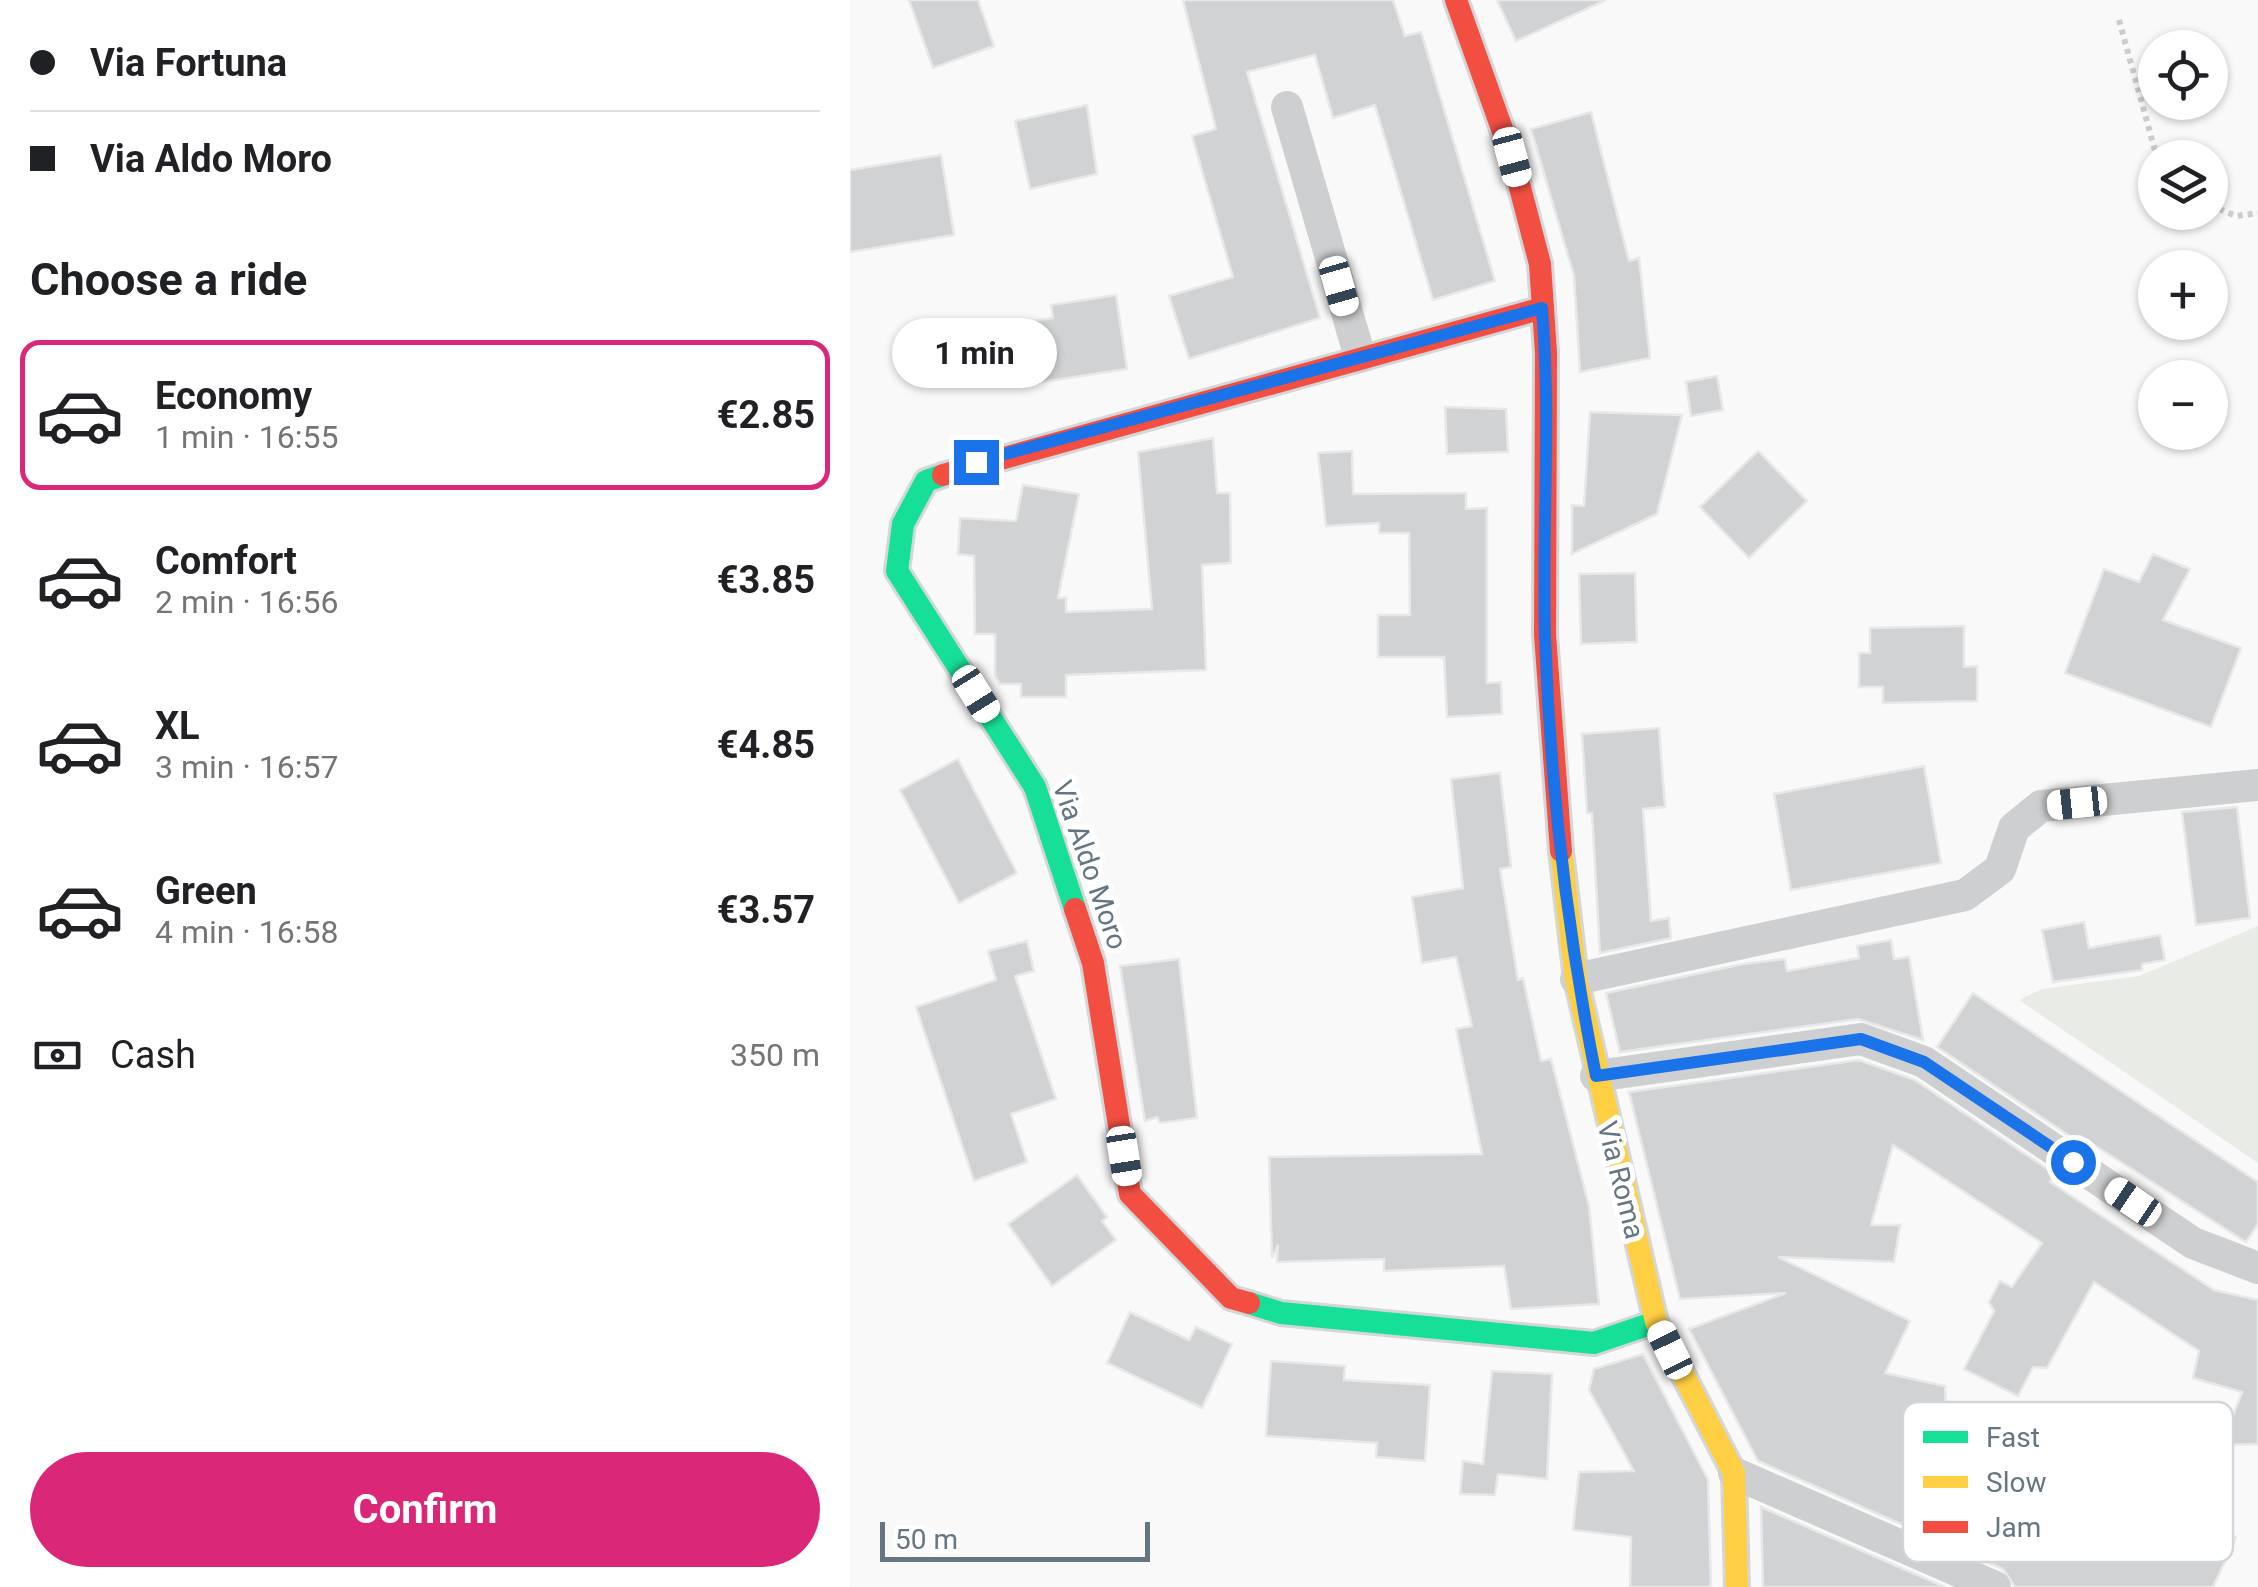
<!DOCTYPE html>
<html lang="en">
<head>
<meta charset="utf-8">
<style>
	:root { --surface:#fff; --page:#f2f2f2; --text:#202124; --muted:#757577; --line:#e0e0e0; --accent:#db2777 }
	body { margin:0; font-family:Roboto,sans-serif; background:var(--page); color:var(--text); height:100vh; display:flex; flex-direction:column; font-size:38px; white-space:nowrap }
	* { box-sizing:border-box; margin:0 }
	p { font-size:32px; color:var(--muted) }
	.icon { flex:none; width:55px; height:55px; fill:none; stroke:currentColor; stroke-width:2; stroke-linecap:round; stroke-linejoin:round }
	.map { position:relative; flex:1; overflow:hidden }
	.drawer { display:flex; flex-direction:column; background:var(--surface); width:850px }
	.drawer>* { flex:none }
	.hud { display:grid; align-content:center; height:220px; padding:0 30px; background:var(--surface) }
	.controls { position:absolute; left:1288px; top:30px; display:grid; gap:20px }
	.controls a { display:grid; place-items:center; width:90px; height:90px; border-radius:50%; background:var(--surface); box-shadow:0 2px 8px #0004; font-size:50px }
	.scale { position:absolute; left:30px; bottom:25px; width:270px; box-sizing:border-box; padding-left:10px; border:5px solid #657683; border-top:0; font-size:28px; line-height:35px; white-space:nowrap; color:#657683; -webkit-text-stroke:8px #fff; paint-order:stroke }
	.end { position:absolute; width:45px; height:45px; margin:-22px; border:12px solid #1a73e8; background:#fff; box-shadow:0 0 0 5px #fff }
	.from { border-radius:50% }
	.bubble { position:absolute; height:70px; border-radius:35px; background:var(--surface); box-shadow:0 2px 8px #0004; font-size:32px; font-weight:700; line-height:70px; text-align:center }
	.car { position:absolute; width:30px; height:60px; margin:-30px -15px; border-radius:12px; box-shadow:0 0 8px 2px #0007; background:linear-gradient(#fff 24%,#345 0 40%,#fff 0 76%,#345 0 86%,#fff 0) }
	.hud b { display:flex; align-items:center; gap:35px; height:95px; font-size:38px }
	.hud b+b { border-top:2px solid var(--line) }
	.hud i { width:25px; height:25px; background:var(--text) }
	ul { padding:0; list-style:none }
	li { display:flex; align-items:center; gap:30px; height:150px; margin:0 20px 15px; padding:0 10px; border:5px solid transparent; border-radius:20px }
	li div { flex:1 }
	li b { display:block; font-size:38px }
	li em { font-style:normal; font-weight:700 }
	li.current { border-color:var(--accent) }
	li>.icon { width:90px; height:90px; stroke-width:1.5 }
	h2 { padding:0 30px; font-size:45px; line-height:120px }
	.pay { display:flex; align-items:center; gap:25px; height:110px; padding:0 30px; font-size:38px }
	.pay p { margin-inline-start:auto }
	.button { display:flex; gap:20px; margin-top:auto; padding:20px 30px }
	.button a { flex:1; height:115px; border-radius:60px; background:var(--accent); color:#fff; font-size:40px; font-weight:700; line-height:115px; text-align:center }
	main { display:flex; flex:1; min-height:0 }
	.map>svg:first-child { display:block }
</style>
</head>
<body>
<main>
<section class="drawer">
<div class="hud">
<b><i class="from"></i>Via Fortuna</b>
<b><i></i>Via Aldo Moro</b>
</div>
<h2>Choose a ride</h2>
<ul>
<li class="current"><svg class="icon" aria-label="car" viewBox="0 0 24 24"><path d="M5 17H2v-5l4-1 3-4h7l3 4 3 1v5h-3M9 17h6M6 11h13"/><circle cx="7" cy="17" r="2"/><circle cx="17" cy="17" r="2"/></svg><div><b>Economy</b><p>1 min · 16:55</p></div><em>€2.85</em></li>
<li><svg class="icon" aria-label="car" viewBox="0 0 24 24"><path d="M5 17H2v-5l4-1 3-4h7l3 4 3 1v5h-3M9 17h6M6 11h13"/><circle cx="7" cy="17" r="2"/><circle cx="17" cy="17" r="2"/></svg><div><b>Comfort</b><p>2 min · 16:56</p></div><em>€3.85</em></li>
<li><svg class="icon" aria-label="car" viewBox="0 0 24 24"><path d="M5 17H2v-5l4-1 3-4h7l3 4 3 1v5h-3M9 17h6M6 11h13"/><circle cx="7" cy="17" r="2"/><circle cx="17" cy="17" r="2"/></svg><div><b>XL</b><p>3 min · 16:57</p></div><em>€4.85</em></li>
<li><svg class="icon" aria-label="car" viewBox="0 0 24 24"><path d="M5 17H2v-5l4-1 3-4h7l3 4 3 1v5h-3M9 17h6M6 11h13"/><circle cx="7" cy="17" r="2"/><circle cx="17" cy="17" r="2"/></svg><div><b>Green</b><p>4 min · 16:58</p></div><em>€3.57</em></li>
</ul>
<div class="pay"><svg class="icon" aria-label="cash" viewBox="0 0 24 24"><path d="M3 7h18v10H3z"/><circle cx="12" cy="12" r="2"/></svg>Cash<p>350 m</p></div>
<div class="button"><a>Confirm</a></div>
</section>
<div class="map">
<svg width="1408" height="1587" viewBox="0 0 1408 1587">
	<rect width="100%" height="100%" fill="#f9f9f9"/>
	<polygon fill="#e8ebe6" points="1408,926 1408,1163 1169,1000 1192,989 1289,976"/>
	<g fill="#d0d2d3" stroke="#e8e8e8" stroke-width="2.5">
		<polygon points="59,0 128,0 144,46 83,68"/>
		<polygon points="333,0 543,0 555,36 571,32 645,281 583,300 525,105 483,118 465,55 397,72 470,318 339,359 319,296 383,277 342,136 366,129"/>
		<polygon points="647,0 756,0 666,41"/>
		<polygon points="237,105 247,174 180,189 165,121"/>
		<polygon points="741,112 779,261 789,258 800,358 730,372 724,276 681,129"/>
		<polygon points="91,155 104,235 0,252 0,170"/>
		<polygon points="266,295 277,369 185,383 175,322 203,318 201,305"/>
		<polygon points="867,376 873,410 841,416 836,382"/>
		<polygon points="595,407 656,409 658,452 597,454"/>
		<polygon points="740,412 832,415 807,514 722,554 722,505 734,506"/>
		<polygon points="363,438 367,493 380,493 381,563 352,565 356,670 216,675 216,697 171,697 171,684 150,684 145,676 145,634 125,634 124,556 108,554 110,518 166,521 173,485 229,494 208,598 216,598 216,612 302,609 288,452"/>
		<polygon points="502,451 503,494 616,493 616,509 637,508 637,683 651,682 652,714 597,717 594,657 528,657 528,615 560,615 559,533 529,533 529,523 476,526 468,453"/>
		<polygon points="908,451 957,501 899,558 850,507"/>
		<polygon points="1303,554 1340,569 1313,620 1391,648 1361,727 1215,673 1254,569 1289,582"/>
		<polygon points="785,573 787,642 731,644 729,574"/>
		<polygon points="1114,626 1114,667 1127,666 1127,701 1033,703 1033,687 1009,687 1009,653 1020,653 1020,628"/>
		<polygon points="809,728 815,807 793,809 801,921 819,918 821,938 750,953 742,813 737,813 732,734"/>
		<polygon points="108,759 167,873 109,903 50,790"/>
		<polygon points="1074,766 1091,863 941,890 924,794"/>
		<polygon points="650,773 661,867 650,869 668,980 673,978 691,1061 701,1059 739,1206 749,1304 661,1309 654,1266 534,1271 534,1259 427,1262 428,1245 422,1258 419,1157 632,1154 606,1029 622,1026 606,957 572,963 562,897 613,888 601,779"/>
		<polygon points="1387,807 1400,918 1346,925 1332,812"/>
		<polygon points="1234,922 1239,948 1310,935 1315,960 1292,964 1292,970 1203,982 1192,930"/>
		<polygon points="1041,940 1044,959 1059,957 1073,1040 1008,1019 770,1052 756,993 893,964 935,959 937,971 1009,958 1007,946"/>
		<polygon points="177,941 184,971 165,976 206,1099 161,1114 177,1162 124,1181 66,1007 146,980 138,951"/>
		<polygon points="329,959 347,1118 310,1123 307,1117 295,1121 270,966"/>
		<polygon points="1123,993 1408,1182 1408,1224 1396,1242 1230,1136 1227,1141 1087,1047"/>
		<polygon points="1009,1060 1065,1080 1205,1174 1200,1182 1364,1290 1408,1300 1408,1444 1372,1445 1392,1392 1343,1378 1349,1351 1244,1282 1197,1368 1183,1367 1168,1396 1114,1369 1144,1311 1139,1302 1150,1281 1162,1287 1192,1243 1043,1145 1021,1225 1050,1225 1044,1262 928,1257 1060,1321 1035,1373 1095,1386 1097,1447 1089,1470 1222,1534 1235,1508 1269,1523 1282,1489 1386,1537 1363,1587 1165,1587 1153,1569 908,1461 839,1329 936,1293 830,1299 779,1092"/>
		<polygon points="227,1175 257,1217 252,1221 266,1240 202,1286 158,1224"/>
		<polygon points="280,1312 339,1340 346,1327 382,1344 352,1408 257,1363"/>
		<polygon points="793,1354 858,1480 861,1587 780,1587 781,1537 723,1530 729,1472 784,1471 739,1390 744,1369"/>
		<polygon points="421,1361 495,1366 494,1380 580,1385 575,1461 526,1457 527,1443 416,1436"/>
		<polygon points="642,1371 702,1374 697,1479 648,1474 645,1495 610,1494 613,1461 633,1464"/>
		<polygon points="911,1507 1095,1587 913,1587"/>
	</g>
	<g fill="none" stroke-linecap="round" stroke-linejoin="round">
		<defs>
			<g id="fast">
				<polyline points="93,475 76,481 53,524 47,571 185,787 225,909"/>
				<polyline points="399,1303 431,1313 744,1343 806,1322"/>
			</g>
			<polyline id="slow" points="711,851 726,979 806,1322 884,1473 887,1587"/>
			<g id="jam">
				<polyline points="606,0 662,157 690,264 696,353 695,635 711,851"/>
				<polyline points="93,475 693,308"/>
				<polyline points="225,909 243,963 280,1194 381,1298 399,1303"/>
			</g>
		</defs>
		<use href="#fast" stroke="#d5d6d7" stroke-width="28"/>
		<use href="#slow" stroke="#d5d6d7" stroke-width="28"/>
		<use href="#jam" stroke="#d5d6d7" stroke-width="28"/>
		<g stroke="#cbcccd" stroke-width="6" stroke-dasharray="5 5" stroke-linecap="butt">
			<polyline points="1269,20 1307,158"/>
			<polyline points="1360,205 1386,216 1408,213"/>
		</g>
		<g stroke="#cecfd0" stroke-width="32">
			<polyline points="437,107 510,357"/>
			<polyline points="726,979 1115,895 1150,869 1164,828 1191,806 1408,785"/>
			<polyline points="746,1076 1011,1039 1074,1062 1343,1243 1408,1268"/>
			<polyline points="884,1473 1145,1587"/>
		</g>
		<use href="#fast" stroke="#16e098" stroke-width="22"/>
		<use href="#slow" stroke="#ffcf43" stroke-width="22"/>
		<use href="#jam" stroke="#f24e42" stroke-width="22"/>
	</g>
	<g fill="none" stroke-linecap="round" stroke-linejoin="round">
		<path stroke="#1a73e8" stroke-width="12" d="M126 462 692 308C701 417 692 527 695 636 700 784 717 931 746 1076L1011 1039 1074 1062 1223 1162"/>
	</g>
	<g text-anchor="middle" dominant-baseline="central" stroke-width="10" stroke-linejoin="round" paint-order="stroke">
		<g font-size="28" fill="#657683" stroke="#fff">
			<text transform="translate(240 865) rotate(71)">Via Aldo Moro</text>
			<text transform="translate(771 1180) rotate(76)">Via Roma</text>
		</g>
	</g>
	<rect x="1053" y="1402" width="330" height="160" rx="15" fill="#fff" stroke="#d1d6da" stroke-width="2.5"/>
	<rect x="1073" y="1431" width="45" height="12" fill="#16e098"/>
	<rect x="1073" y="1476" width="45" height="12" fill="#ffcf43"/>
	<rect x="1073" y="1521" width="45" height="12" fill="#f24e42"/>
	<g font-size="28" fill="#657683">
		<text x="1136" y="1447">Fast</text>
		<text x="1136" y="1492">Slow</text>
		<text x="1136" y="1537">Jam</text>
	</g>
</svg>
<div class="controls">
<a><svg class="icon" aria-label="locate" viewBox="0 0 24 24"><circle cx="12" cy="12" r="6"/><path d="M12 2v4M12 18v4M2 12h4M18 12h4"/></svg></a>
<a><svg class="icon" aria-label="layers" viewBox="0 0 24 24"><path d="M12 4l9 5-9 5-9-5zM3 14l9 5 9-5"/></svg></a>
<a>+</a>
<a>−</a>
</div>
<div class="scale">50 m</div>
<i class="end from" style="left:1223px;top:1162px"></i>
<i class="end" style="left:126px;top:462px"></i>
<div class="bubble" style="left:42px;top:318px;width:165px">1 min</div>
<i class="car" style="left:662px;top:157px;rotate:165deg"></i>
<i class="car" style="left:489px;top:286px;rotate:164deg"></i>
<i class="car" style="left:126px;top:694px;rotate:148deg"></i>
<i class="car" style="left:1227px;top:803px;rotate:264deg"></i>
<i class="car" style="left:274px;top:1156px;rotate:171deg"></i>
<i class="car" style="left:1283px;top:1202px;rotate:304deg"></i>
<i class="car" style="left:820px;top:1350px;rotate:334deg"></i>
</div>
</main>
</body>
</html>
